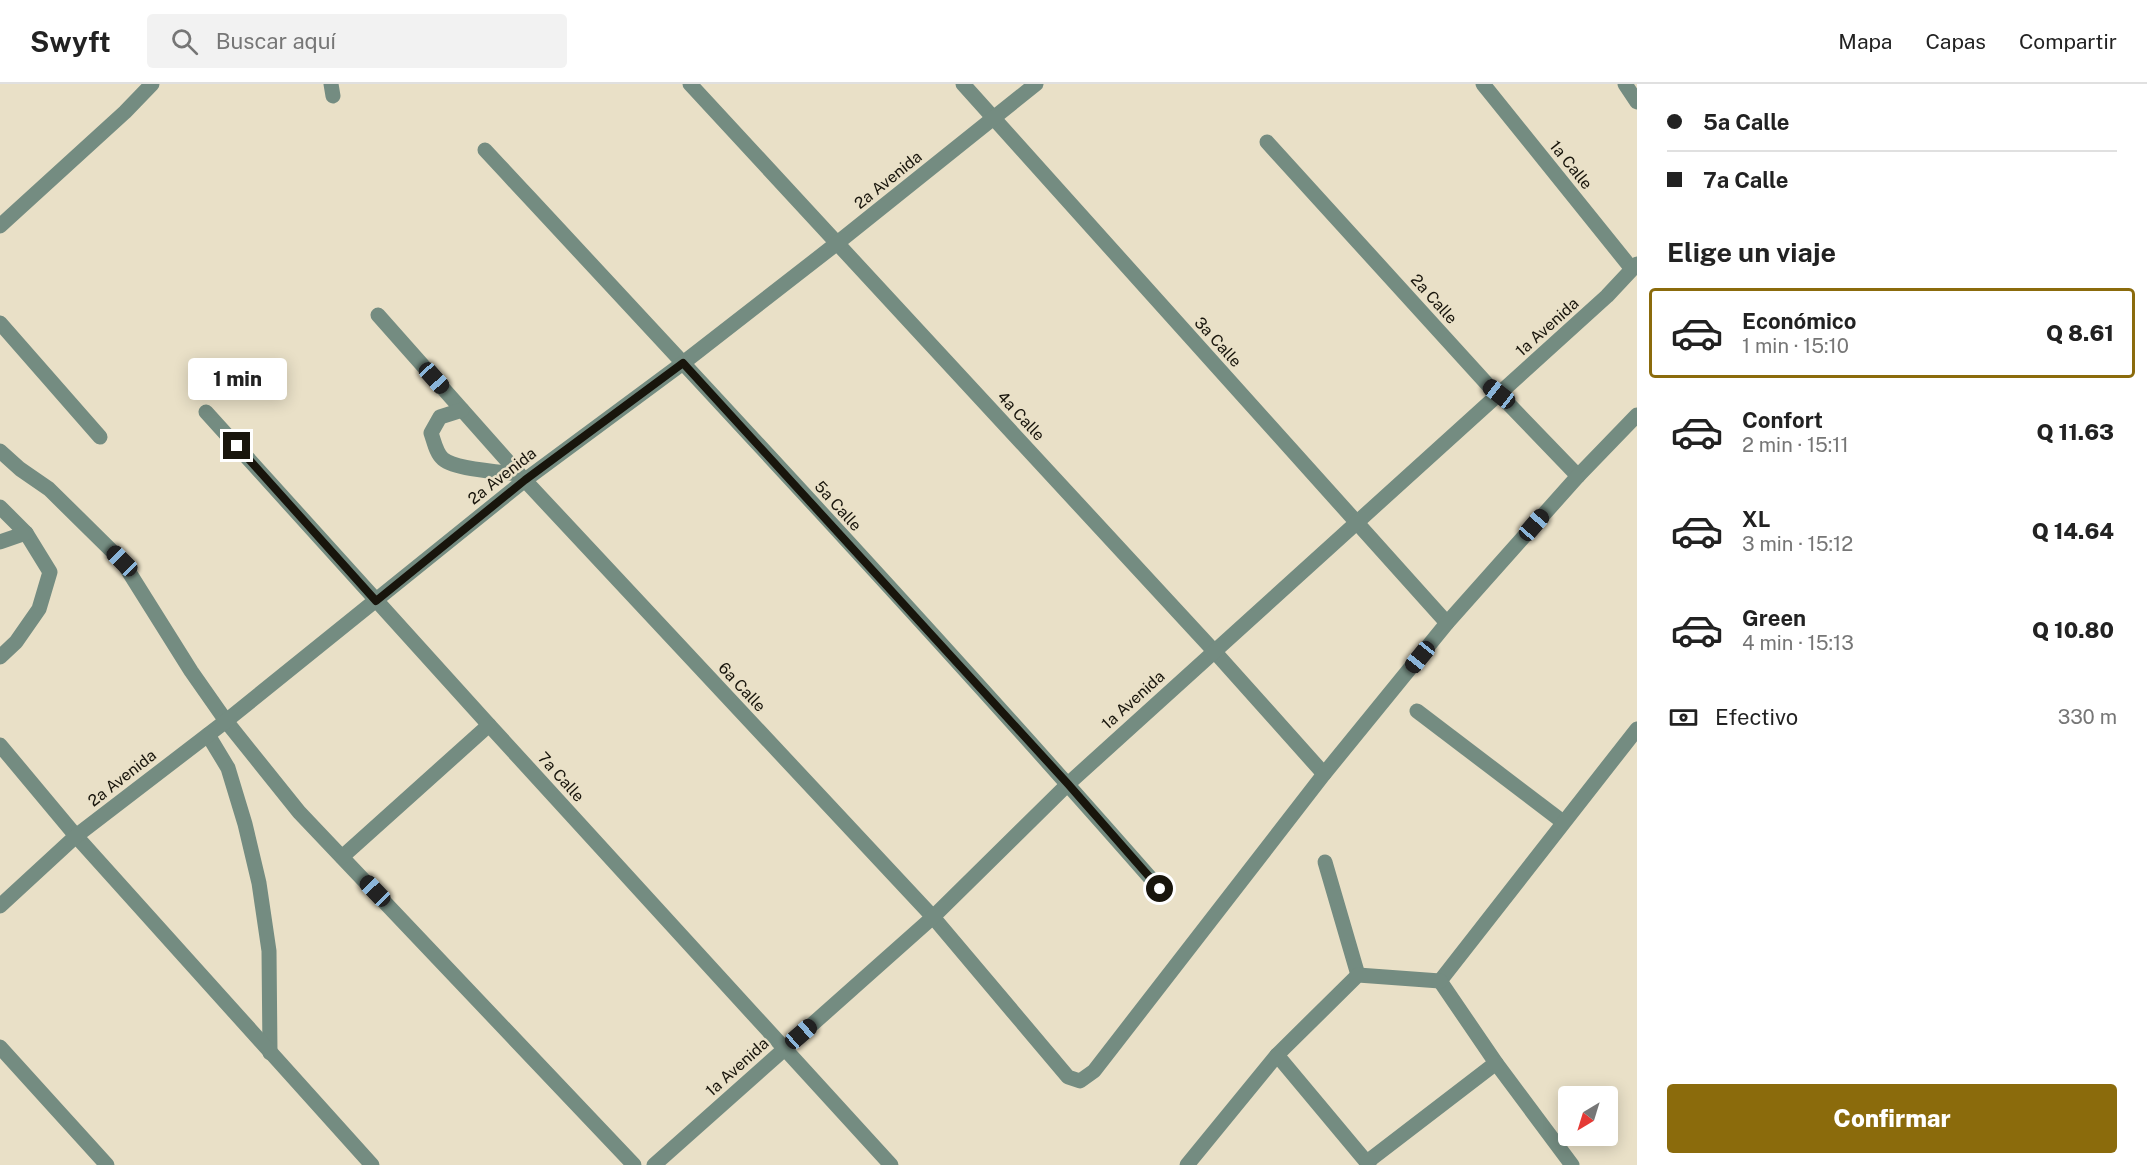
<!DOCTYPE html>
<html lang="es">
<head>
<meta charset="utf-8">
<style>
	:root { --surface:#fff; --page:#f2f2f2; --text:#222; --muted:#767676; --line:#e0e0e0; --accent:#8b6b0c }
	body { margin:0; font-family:"Public Sans",sans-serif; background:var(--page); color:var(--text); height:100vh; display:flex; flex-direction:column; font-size:22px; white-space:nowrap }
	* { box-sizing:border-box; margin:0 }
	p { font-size:20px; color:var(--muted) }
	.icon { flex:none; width:33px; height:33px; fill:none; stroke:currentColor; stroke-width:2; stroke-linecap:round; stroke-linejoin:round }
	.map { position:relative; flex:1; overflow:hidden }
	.side { display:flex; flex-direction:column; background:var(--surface); width:510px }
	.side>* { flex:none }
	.guide { display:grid; align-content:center; height:132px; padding:0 30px; background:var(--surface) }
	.needle { width:39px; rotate:218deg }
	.controls { position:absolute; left:1558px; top:1002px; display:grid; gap:12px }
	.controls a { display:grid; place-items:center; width:60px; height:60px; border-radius:6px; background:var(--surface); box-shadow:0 3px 15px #0003; font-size:30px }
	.end { position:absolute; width:27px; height:27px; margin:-14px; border:8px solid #18150c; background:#fff; box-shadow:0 0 0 3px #fff }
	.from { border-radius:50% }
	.bubble { position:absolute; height:42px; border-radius:6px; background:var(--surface); box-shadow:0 3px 15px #0003; font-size:20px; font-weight:800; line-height:42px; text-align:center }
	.car { position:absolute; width:18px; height:36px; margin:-18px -9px; border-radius:8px; box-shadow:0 0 4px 2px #0007; background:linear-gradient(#222 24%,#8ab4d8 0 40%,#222 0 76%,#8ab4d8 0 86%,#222 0) }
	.guide b { display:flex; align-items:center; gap:21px; height:57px; font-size:22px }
	.guide b+b { border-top:2px solid var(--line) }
	.guide i { width:15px; height:15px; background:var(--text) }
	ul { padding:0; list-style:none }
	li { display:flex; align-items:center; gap:18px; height:90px; margin:0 12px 9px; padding:0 18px; border:3px solid transparent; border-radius:6px }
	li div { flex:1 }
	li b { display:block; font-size:22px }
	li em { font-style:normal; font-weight:800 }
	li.current { border-color:var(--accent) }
	li>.icon { width:54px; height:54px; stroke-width:1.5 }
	h2 { padding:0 30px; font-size:27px; line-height:72px }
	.pay { display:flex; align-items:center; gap:15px; height:66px; padding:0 30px; font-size:22px }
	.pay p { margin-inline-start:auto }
	.cta { display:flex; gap:12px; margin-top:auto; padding:12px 30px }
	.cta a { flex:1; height:69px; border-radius:6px; background:var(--accent); color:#fff; font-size:24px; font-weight:800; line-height:69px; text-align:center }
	header { display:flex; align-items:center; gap:36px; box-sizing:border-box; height:84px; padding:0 30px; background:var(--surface); border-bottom:2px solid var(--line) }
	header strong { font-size:28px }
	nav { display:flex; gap:33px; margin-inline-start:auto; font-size:21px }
	.search { width:420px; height:54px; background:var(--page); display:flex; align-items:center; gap:15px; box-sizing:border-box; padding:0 21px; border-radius:6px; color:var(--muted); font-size:22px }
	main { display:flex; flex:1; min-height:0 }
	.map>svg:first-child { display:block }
</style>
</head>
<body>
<header>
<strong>Swyft</strong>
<div class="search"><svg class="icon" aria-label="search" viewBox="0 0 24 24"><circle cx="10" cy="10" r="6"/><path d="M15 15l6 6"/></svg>Buscar aquí</div>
<nav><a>Mapa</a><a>Capas</a><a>Compartir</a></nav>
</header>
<main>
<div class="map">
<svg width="1637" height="1081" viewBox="0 0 1637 1081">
	<rect width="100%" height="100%" fill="#e9e0c7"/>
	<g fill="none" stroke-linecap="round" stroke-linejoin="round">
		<g stroke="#748c81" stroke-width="15">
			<polyline points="331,0 333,12"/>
			<polyline points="690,0 1214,567 1324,690"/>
			<polyline points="963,0 1447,539"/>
			<polyline points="1483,0 1632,185"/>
			<polyline points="1625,0 1637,18"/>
			<polyline points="1267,58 1488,301 1499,310 1578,392"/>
			<path d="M485 66C712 310 940 554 1160 805"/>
			<polyline points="0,142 125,28 152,0"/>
			<polyline points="378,231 519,390 933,833 1068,993 1080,997 1094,987 1324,690 1447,539 1578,392 1637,331"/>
			<polyline points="0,239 100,353"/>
			<path d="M462 326 440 333 431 349C434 357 436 369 443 375 456 386 502 388 519 390"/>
			<polyline points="206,328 489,641 891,1081"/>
			<polyline points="0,367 20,385 49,405 122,477 191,587 226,637 299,728 634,1081"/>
			<polyline points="0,423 26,449 50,488 39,525 16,558 0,573"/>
			<polyline points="0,458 26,449"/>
			<polyline points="1417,627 1563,738"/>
			<polyline points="208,651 228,684 245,740 259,799 269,867 270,969"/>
			<polyline points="0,661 76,752 372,1081"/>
			<polyline points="342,773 489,641"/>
			<polyline points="1325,778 1358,891"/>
			<polyline points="0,822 76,752 226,637 525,396 683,279 836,160 1036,0"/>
			<polyline points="1440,897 1637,645"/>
			<polyline points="1440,897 1496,979 1572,1081"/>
			<polyline points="0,963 107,1081"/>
			<polyline points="1277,971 1369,1081"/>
			<polyline points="1367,1078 1496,979"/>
			<polyline points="654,1081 933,833 1068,700 1607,212 1637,180"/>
			<polyline points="1187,1081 1277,971 1358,891 1440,897"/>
		</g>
	</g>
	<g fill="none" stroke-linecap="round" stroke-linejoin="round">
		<polyline stroke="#18150c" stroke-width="8" points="237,362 376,517 525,396 683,279 1068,700 1160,805"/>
	</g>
	<g text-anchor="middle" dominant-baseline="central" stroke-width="5" stroke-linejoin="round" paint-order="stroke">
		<g font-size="16" fill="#18150c" stroke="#e9e0c7">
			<text transform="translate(1571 81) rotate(51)">1a Calle</text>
			<text transform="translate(888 96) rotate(-39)">2a Avenida</text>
			<text transform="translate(1434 215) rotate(48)">2a Calle</text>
			<text transform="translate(1547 243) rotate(-42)">1a Avenida</text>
			<text transform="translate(1218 258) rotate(48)">3a Calle</text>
			<text transform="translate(1021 332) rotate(47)">4a Calle</text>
			<text transform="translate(502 392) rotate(-38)">2a Avenida</text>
			<text transform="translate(838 422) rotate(48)">5a Calle</text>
			<text transform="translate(742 603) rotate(47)">6a Calle</text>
			<text transform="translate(1133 616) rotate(-42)">1a Avenida</text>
			<text transform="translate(561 693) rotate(48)">7a Calle</text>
			<text transform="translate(122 694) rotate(-38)">2a Avenida</text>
			<text transform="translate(737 983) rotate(-42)">1a Avenida</text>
		</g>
	</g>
</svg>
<div class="controls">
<a><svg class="needle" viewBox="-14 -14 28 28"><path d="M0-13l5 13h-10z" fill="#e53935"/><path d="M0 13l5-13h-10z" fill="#767676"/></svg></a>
</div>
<i class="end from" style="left:1160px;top:805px"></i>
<i class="end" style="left:237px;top:362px"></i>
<div class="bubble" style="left:188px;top:274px;width:99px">1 min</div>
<i class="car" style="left:434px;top:294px;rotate:138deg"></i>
<i class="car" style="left:1499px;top:310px;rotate:308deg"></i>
<i class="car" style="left:1534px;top:441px;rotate:41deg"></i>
<i class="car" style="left:122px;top:477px;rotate:315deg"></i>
<i class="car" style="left:1420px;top:573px;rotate:219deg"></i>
<i class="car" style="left:375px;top:807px;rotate:316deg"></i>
<i class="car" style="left:801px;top:950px;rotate:49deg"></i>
</div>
<section class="side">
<div class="guide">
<b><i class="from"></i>5a Calle</b>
<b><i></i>7a Calle</b>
</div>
<h2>Elige un viaje</h2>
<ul>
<li class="current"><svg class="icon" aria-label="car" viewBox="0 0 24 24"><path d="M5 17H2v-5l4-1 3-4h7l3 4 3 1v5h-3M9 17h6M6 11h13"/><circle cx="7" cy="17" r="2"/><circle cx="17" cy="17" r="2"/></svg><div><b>Económico</b><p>1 min · 15:10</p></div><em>Q 8.61</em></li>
<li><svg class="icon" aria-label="car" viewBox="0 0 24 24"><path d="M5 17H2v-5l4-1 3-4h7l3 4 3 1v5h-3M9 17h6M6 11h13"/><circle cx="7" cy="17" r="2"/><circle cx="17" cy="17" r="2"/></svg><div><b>Confort</b><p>2 min · 15:11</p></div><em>Q 11.63</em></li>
<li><svg class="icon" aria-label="car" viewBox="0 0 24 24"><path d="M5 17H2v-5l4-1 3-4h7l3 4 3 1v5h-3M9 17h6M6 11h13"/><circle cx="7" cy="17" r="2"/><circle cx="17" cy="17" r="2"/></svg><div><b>XL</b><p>3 min · 15:12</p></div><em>Q 14.64</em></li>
<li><svg class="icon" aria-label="car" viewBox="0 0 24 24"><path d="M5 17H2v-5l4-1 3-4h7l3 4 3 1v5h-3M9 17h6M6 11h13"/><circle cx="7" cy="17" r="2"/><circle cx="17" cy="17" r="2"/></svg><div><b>Green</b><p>4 min · 15:13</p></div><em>Q 10.80</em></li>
</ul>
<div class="pay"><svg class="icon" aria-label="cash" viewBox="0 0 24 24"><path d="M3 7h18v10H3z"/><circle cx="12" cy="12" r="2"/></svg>Efectivo<p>330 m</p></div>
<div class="cta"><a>Confirmar</a></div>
</section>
</main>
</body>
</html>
